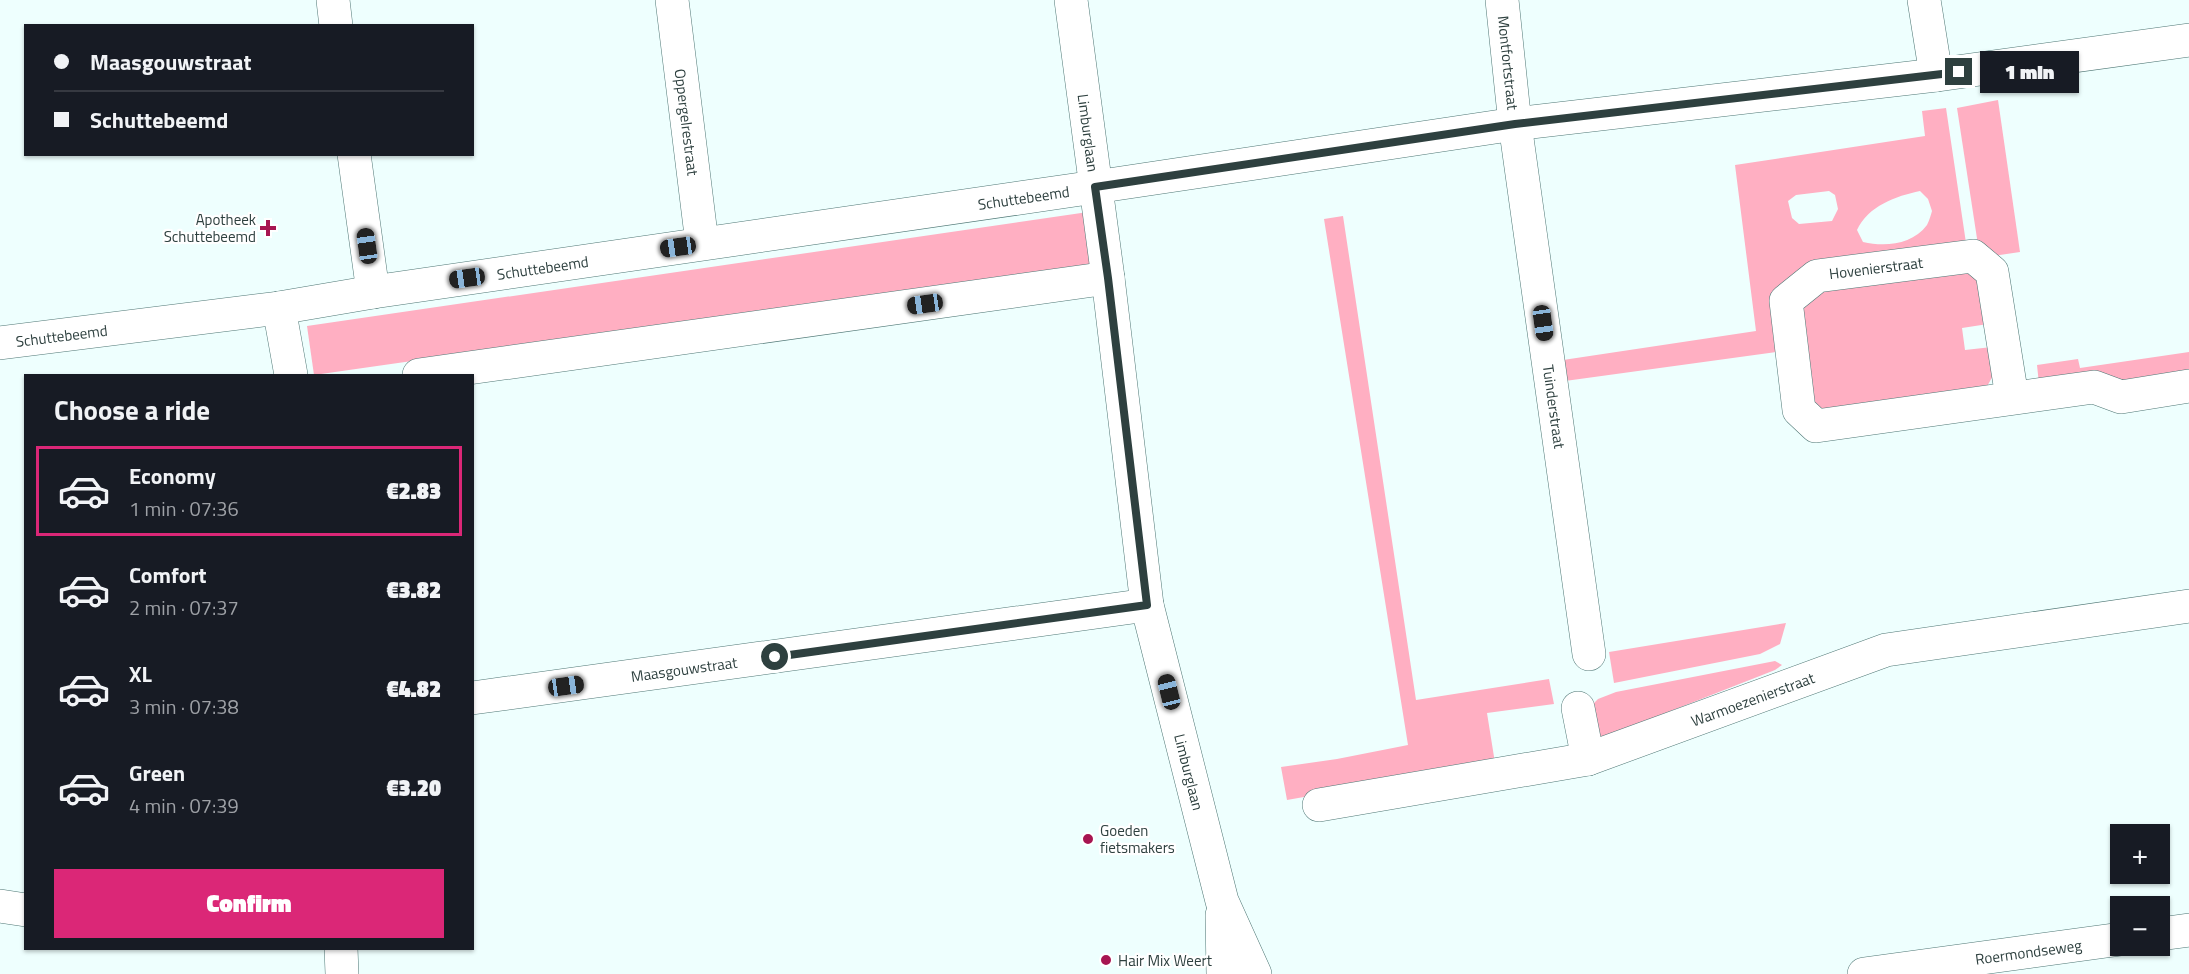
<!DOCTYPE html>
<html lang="en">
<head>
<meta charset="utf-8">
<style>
	:root { --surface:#171b24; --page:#242831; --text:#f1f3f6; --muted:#9ea1a6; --line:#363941; --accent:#db2777 }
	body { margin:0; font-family:"Titillium Web",sans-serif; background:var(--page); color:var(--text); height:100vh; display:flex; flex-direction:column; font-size:22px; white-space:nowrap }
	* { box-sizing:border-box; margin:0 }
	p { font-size:20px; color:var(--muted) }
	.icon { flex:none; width:33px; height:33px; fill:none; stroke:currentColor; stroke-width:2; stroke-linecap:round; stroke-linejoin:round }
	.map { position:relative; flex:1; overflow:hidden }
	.side { position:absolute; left:24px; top:374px; width:450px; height:576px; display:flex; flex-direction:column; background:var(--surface); border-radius:0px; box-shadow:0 2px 4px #0004 }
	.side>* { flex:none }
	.hud { position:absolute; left:24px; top:24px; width:450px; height:132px; border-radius:0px; box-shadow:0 2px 4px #0004; display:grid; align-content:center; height:132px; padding:0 30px; background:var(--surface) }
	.tools { position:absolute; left:2110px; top:824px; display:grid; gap:12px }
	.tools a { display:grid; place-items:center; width:60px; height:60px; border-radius:0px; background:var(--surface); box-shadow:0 2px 4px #0004; font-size:30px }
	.end { position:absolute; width:27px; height:27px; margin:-14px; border:8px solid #2e403f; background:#fff; box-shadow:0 0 0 3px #fff }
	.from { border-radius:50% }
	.bubble { position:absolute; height:42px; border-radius:0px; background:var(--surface); box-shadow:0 2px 4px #0004; font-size:20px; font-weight:800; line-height:42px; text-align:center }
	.car { position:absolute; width:18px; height:36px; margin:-18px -9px; border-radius:8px; box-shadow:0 0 4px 2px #0007; background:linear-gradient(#222 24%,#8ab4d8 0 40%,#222 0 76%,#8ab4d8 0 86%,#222 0) }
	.hud b { display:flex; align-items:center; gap:21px; height:57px; font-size:22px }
	.hud b+b { border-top:2px solid var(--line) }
	.hud i { width:15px; height:15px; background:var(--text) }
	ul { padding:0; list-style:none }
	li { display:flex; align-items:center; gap:18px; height:90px; margin:0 12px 9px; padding:0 18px; border:3px solid transparent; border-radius:0px }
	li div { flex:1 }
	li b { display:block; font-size:22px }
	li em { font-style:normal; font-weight:800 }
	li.active { border-color:var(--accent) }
	li>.icon { width:54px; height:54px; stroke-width:1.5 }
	h2 { padding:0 30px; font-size:27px; line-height:72px }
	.primary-button { display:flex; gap:12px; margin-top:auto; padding:12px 30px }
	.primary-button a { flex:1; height:69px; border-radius:0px; background:var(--accent); color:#fff; font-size:24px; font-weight:800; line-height:69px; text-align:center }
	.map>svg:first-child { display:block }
</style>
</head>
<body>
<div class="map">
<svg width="2189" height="974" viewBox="0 0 2189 974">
	<rect width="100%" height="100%" fill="#eefffe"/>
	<g fill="#ffafc2" fill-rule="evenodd">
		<polygon points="1998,100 2020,252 1993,256 1978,245 1957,108"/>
		<path d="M1946 108 1966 243 1813 264 1783 351 1565 381 1563 360 1756 331 1735 165 1925 136 1922 111ZM1829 191 1835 195 1838 209 1832 221 1799 224 1792 218 1788 201 1796 195ZM1920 191 1928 199 1932 211C1931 215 1929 221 1927 225 1912 245 1885 247 1863 242L1857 230C1868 206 1896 196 1920 191Z"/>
		<polygon points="1088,212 1094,264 314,375 307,326"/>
		<polygon points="1343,216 1416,700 1549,679 1554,704 1487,713 1495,763 1287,800 1281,767 1337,759 1408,745 1324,219"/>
		<polygon points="1964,266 1981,275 1988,324 1962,328 1965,350 1992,347 1996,370 1984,392 1826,416 1805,401 1796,308 1822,285"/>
		<polygon points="2189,352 2189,376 2121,386 2039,384 2037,365 2078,359 2080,368"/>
		<polygon points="1786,623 1780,644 1760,654 1614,683 1609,652"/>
		<polygon points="1775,661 1782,665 1775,670 1602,738 1597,735 1592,705 1598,699 1616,692"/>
	</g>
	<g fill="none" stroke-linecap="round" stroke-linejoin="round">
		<defs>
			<g id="street">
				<polyline points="333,0 336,26"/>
				<path id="s1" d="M672 0 702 243"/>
				<path id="s2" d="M1071 0 1108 278 1147 605 1222 901 1255 974"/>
				<path id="s3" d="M1502 0 1515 124 1589 654"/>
				<polyline points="1924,0 1936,75"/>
				<polyline points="354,154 373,292"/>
				<polyline points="279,308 291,375"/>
				<path id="s4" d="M0 343 279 308 373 292 1095 187 1515 124 1936 75 2189 40"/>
				<polyline points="419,375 1108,278"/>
				<polyline points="2012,397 1992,272 1973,256 1817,276 1786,301 1799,410 1816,426 2094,387 2121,397 2189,386"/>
				<path id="s5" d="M472 698 1147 605"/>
				<polyline points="1578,708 1588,759"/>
				<path id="s6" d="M1319 805 1588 759 1886 650 2189 606"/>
				<polyline points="0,906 26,910"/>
				<polyline points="1222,915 1223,974"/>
				<polyline points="341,948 342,974"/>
			</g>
			<g id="secondary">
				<polyline points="2160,934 2189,930"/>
				<path id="s7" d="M1864 974 2121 939"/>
			</g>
		</defs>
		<use href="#street" stroke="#4f7775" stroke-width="34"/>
		<use href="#secondary" stroke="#4f7775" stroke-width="34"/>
		<use href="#street" stroke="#fff" stroke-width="33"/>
		<use href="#secondary" stroke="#fff" stroke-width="33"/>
	</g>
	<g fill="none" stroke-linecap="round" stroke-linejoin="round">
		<polyline stroke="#2e403f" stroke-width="8" points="775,657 1147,605 1108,278 1095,187 1515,124 1959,72"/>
	</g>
	<g fill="#a71551" stroke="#fff" stroke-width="2">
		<path d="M265 219h6v6h6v6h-6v6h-6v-6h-6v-6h6z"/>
		<circle cx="1088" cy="839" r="6"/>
		<circle cx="1106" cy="960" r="6"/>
	</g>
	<g text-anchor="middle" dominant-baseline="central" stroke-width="4.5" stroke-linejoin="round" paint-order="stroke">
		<g font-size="15" fill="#2e403f" stroke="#fff">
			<text stroke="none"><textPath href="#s3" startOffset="63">Montfortstraat</textPath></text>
			<text stroke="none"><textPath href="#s1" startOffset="123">Oppergelrestraat</textPath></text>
			<text stroke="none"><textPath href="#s2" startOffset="134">Limburglaan</textPath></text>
			<text stroke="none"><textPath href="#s4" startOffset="1034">Schuttebeemd</textPath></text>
			<text stroke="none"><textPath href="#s4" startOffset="548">Schuttebeemd</textPath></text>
			<text transform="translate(1876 268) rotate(-7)">Hovenierstraat</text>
			<text stroke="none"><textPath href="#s4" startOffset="62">Schuttebeemd</textPath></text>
			<text stroke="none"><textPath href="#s3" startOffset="410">Tuinderstraat</textPath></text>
			<text stroke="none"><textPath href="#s5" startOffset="214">Maasgouwstraat</textPath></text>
			<text stroke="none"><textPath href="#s6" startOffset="448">Warmoezenierstraat</textPath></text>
			<text stroke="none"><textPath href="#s2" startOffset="782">Limburglaan</textPath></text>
			<text stroke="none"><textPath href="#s7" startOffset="166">Roermondseweg</textPath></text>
		</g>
		<g font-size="15" fill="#2e403f" stroke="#fff" text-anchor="start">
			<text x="256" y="219" text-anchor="end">Apotheek<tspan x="256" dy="17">Schuttebeemd</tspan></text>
			<text x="1100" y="830">Goeden<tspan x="1100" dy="17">fietsmakers</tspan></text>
			<text x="1118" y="960">Hair Mix Weert</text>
		</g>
	</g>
</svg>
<div class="tools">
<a>+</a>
<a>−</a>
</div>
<i class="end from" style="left:775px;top:657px"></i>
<i class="end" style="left:1959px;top:72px"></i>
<div class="bubble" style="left:1980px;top:51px;width:99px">1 min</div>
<i class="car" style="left:367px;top:246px;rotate:352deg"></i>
<i class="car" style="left:678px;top:247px;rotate:262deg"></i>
<i class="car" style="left:467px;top:278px;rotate:262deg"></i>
<i class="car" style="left:925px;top:304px;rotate:262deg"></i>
<i class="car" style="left:1543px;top:323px;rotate:172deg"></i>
<i class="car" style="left:566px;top:686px;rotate:82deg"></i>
<i class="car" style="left:1169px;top:692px;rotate:346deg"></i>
<div class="hud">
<b><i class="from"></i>Maasgouwstraat</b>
<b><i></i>Schuttebeemd</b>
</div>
<section class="side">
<h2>Choose a ride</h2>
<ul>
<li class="active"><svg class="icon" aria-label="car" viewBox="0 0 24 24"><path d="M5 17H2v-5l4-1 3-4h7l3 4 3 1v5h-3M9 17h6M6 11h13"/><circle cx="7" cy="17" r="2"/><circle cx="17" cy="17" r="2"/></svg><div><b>Economy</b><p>1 min · 07:36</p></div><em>€2.83</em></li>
<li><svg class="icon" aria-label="car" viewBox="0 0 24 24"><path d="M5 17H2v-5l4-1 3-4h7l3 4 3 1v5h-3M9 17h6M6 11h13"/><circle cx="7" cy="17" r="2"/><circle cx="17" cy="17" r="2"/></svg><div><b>Comfort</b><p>2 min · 07:37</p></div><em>€3.82</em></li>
<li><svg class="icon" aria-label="car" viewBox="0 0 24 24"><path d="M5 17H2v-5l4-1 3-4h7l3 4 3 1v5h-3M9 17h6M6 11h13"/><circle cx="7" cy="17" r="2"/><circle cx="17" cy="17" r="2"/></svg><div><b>XL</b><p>3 min · 07:38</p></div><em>€4.82</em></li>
<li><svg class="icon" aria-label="car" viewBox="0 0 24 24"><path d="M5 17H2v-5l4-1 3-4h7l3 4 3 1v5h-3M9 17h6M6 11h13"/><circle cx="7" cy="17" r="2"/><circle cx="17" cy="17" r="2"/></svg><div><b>Green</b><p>4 min · 07:39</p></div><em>€3.20</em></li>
</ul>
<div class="primary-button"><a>Confirm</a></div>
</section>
</div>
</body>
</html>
